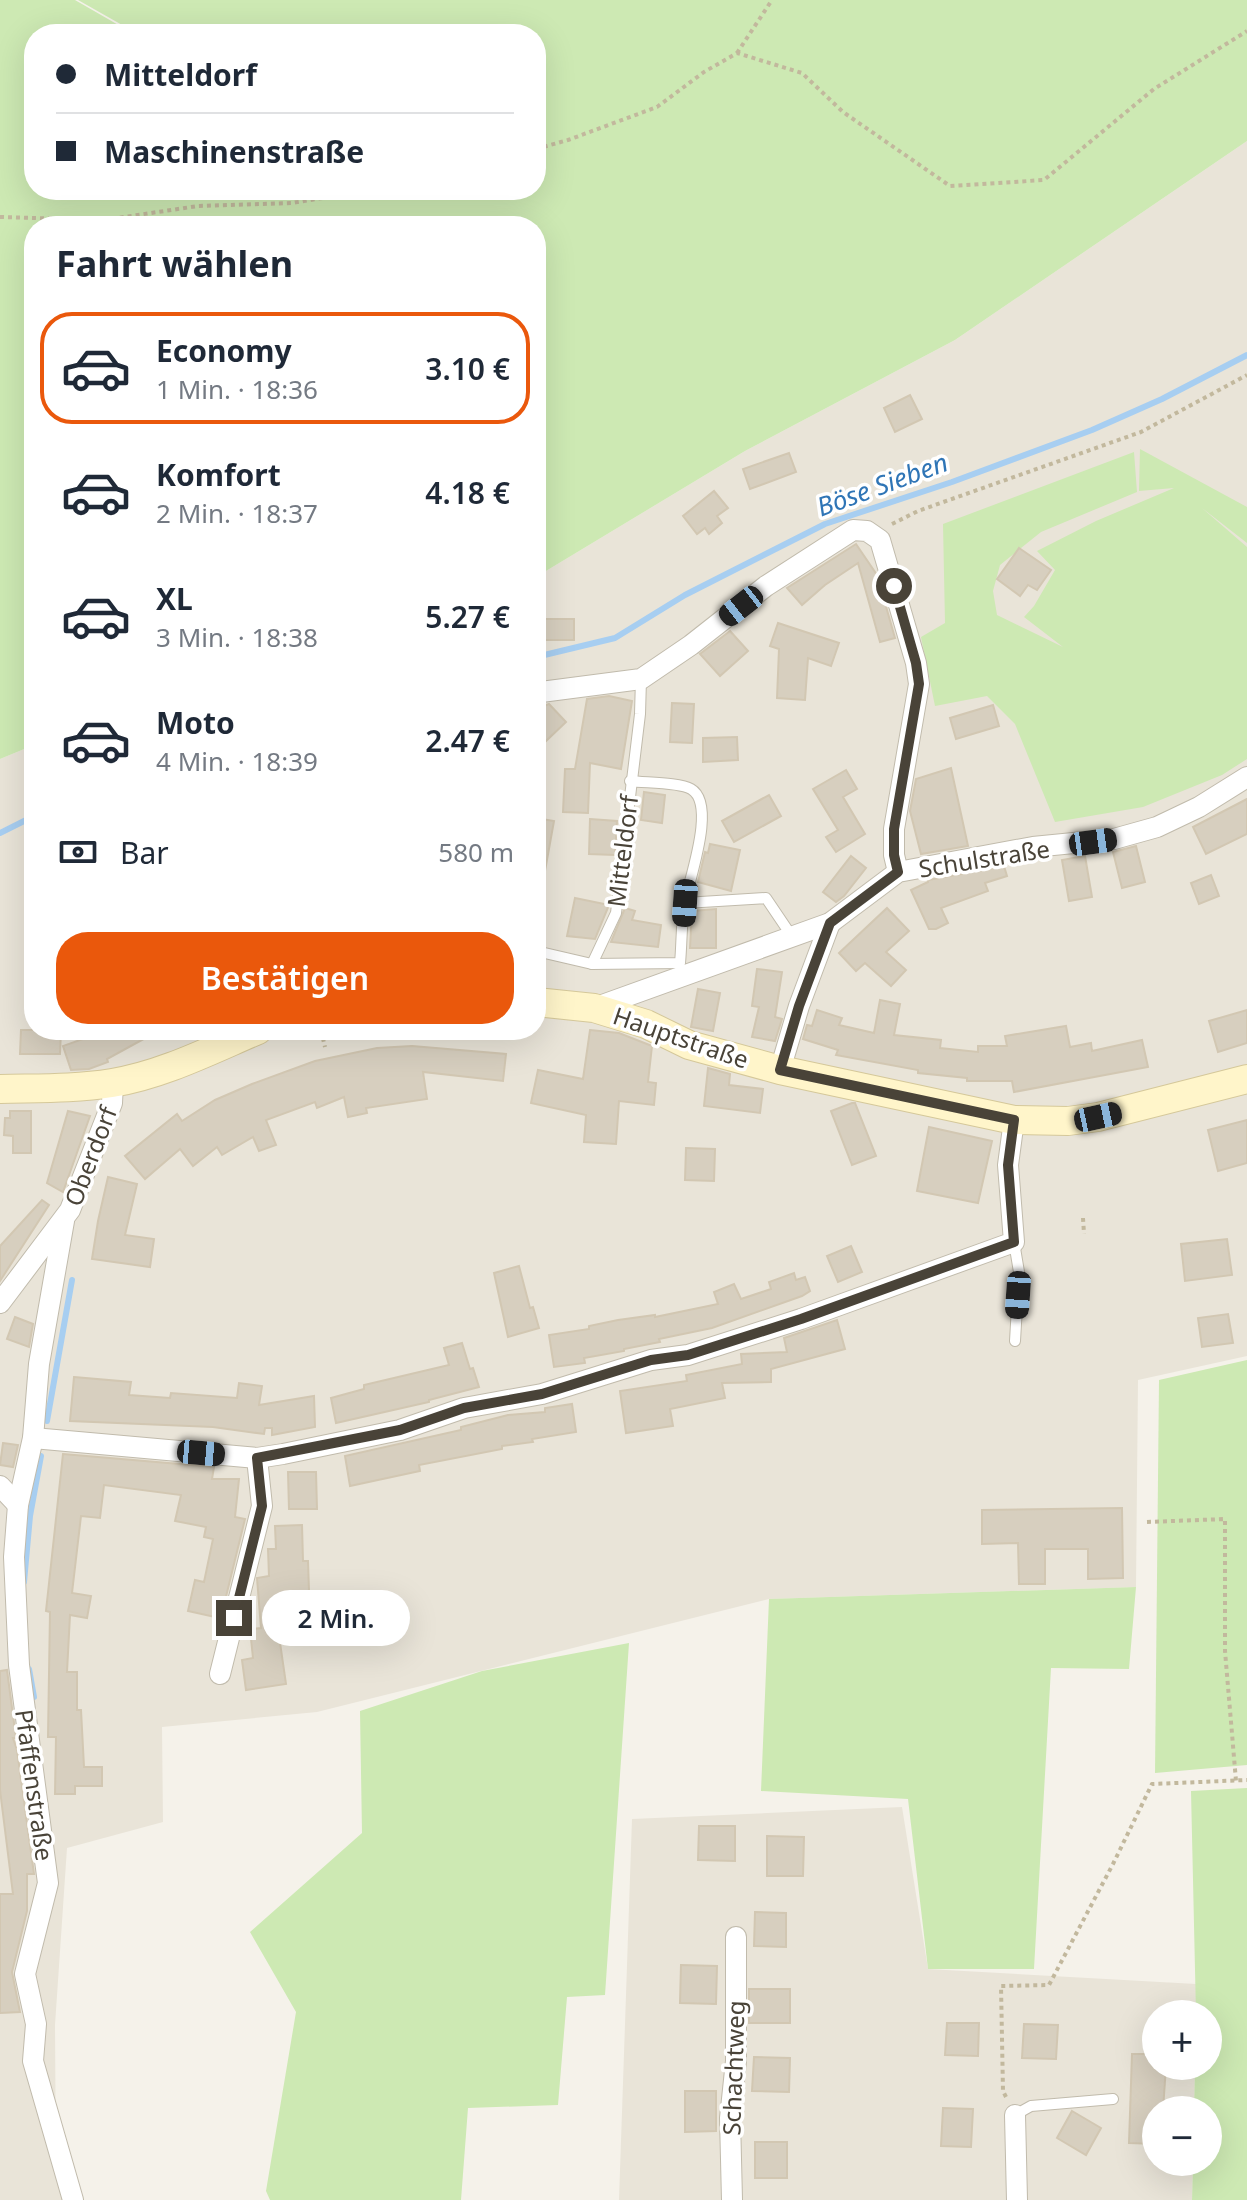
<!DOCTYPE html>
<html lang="de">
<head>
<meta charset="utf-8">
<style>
	:root { --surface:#fff; --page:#f6f6f7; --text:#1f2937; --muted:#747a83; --line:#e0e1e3; --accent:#ea580c }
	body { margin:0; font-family:"Noto Sans",sans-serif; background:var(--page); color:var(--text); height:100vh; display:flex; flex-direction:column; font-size:30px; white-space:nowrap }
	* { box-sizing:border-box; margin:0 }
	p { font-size:26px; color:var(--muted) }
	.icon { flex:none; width:44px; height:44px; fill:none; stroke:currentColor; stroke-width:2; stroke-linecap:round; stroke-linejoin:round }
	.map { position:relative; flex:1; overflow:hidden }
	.details { position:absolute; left:24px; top:216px; width:522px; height:824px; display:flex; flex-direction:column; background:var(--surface); border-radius:32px; box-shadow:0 8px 32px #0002 }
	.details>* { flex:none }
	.hud { position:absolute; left:24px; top:24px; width:522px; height:176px; border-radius:32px; box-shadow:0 8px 32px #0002; display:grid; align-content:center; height:176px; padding:0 32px; background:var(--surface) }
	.controls { position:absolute; left:1142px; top:2000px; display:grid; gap:16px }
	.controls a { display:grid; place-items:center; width:80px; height:80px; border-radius:50%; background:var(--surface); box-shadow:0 8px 32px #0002; font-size:40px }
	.end { position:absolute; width:36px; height:36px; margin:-18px; border:10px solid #494338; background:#fff; box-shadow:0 0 0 4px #fff }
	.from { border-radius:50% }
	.bubble { position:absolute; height:56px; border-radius:28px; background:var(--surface); box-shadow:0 8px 32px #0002; font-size:26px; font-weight:600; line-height:56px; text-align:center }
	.car { position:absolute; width:24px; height:48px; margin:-24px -12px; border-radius:10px; box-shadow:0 0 6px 2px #0007; background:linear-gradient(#222 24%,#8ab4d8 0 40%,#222 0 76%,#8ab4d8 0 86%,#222 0) }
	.hud b { display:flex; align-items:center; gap:28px; height:76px; font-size:30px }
	.hud b+b { border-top:2px solid var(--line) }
	.hud i { width:20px; height:20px; background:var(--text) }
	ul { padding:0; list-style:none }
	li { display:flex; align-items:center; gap:24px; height:112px; margin:0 16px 12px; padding:0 16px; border:4px solid transparent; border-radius:32px }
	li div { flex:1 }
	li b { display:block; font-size:30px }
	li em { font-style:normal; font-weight:600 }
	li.selected { border-color:var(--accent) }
	li>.icon { width:72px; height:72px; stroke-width:1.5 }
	h2 { padding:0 32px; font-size:36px; line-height:96px }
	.pay { display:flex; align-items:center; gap:20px; height:88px; padding:0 32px; font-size:30px }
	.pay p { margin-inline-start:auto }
	.button { display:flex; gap:16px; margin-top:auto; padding:16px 32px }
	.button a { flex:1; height:92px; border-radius:32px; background:var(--accent); color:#fff; font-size:32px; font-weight:600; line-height:92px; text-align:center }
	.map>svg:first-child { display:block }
</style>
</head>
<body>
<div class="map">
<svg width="1247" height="2200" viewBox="0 0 1247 2200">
	<rect width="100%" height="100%" fill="#f5f2ea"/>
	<g fill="#e9e4d8">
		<polygon points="1247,141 1247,1356 1138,1380 1136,1587 769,1599 317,1712 162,1727 163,1822 67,1848 55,2025 56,2175 64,2200 0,2200 0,759 34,745 34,1030 536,1030 536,577 745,451 955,340"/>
		<polygon points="902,1807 928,1969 1196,1984 1196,2014 1156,2014 1156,2066 1195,2066 1194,2110 1156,2110 1156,2162 1193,2162 1192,2200 619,2200 632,1819"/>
	</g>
	<g fill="#cde9b3">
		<polygon points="0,0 75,0 134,34 34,34 34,190 536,190 536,34 138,34 78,0 1247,0 1247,141 955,340 745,451 536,577 536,226 34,226 34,745 0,759"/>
		<polygon points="1140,449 1247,507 1247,543 1202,508 1247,547 1247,759 1222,775 1143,807 1055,822 1015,724 987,696 935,706 921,637 945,623 943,524 1134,452 1137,492 1041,532 1000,565 993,591 997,615 1063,647 1024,617 1034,606 1055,570 1037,551 1096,521 1174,488 1139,491"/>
		<polygon points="1247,1360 1247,1765 1155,1773 1159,1380"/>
		<polygon points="1136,1587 1129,1669 1051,1668 1034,1969 928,1969 908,1799 761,1791 769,1599"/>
		<polygon points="629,1643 605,1995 567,1997 558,2105 468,2108 461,2200 270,2200 266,2191 296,2012 250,1932 362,1833 360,1711 482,1671"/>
		<polygon points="1247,1788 1247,2200 1192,2200 1193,2162 1208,2162 1208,2110 1194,2110 1195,2066 1208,2066 1208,2014 1196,2014 1191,1791"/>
	</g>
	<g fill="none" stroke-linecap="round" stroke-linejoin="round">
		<g stroke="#a7cef1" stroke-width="6">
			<polyline points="536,657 615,638 685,595 825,524 952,482 1092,430 1162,399 1247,355"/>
			<polyline points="0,833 34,816"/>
			<polyline points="47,1421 72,1280"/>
			<polyline points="24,1582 30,1516 41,1456"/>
			<polyline points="29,1669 34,1697"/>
		</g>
	</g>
	<g fill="#d7cfbf" stroke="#d2c7b2" stroke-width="2">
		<polygon points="910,395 922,419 895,432 884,408"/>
		<polygon points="789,453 796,472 750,489 743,469"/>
		<polygon points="714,491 728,508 717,516 722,523 709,534 705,528 697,534 683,516"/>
		<polygon points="856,544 877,575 895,638 880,642 858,563 825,585 802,605 787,588"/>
		<polygon points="1019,548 1051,570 1037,590 1028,585 1020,596 997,579"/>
		<rect x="536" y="619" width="38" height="21"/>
		<polygon points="778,623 839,643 831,666 808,658 805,700 777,698 779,649 770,646"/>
		<polygon points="730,631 748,651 720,676 700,654"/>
		<polygon points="609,696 632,701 621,769 590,763 588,813 563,812 565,769 575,769 587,699"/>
		<polygon points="672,703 694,704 692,743 670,742"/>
		<polygon points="549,704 566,722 546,741 536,731 536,709"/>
		<polygon points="993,705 999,726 956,739 950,718"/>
		<polygon points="737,737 738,760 703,762 703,738"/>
		<polygon points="951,768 968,846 921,854 910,811 916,779"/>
		<polygon points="846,770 857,789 843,797 865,834 836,852 826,837 838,830 813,789"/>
		<polygon points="644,792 665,795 662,823 641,820"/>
		<polygon points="769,795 781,816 734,842 722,821"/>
		<polygon points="1247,799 1247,834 1206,854 1193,827"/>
		<polygon points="536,818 554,821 545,871 536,870"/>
		<polygon points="590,819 617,821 615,855 589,854"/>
		<polygon points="710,844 740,850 731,891 698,882 705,852 708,853"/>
		<polygon points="1136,846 1145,882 1122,888 1113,852"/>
		<polygon points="851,856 866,868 844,896 836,902 823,892"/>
		<polygon points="1085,856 1092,897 1069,901 1062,860"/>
		<polygon points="1004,866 1007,876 985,883 988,891 941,908 948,923 936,929 929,929 911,890 928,882 928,880"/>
		<polygon points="1211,875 1219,896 1199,904 1191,883"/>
		<polygon points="575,898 609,905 595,939 567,936"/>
		<polygon points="625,908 635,911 632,920 661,925 658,947 611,942"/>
		<polygon points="887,908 909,931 886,952 906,970 891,986 865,963 856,971 839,953"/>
		<polygon points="716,909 716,948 690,948 692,911"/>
		<polygon points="757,969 782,972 775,1017 782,1019 775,1041 752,1037 759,1007 752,1006"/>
		<polygon points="698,989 720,993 713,1031 691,1027"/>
		<polygon points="880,1000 900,1004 894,1035 941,1040 940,1048 978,1052 978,1046 1007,1046 1005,1036 1066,1026 1070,1047 1091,1043 1092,1051 1142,1040 1148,1067 1014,1092 1012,1081 967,1081 967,1078 918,1073 918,1070 836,1055 838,1050 803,1039 807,1025 812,1026 817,1010 842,1018 839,1025 874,1033"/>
		<polygon points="1247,1010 1247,1043 1218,1052 1209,1021"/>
		<polygon points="21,1030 61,1030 60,1054 20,1054"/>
		<polygon points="108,1030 160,1030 107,1059 108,1062 89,1069 71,1070 63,1046"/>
		<polygon points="590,1030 619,1033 652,1046 648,1082 656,1083 654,1105 619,1101 616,1144 584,1142 586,1115 531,1103 538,1070 583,1079"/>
		<polygon points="412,1046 506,1054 503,1081 423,1072 427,1099 366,1108 367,1113 348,1117 344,1097 317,1108 315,1102 266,1120 276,1145 259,1151 253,1137 222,1155 217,1147 193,1166 180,1149 145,1179 125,1156 177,1114 182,1121 215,1100 252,1084 315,1061 377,1048"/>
		<polygon points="708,1068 730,1074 729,1085 763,1089 760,1113 704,1106"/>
		<polygon points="852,1103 855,1103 876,1156 852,1165 831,1111"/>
		<polygon points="10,1111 31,1111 31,1153 13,1153 13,1136 4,1135 5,1118 10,1118"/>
		<polygon points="68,1111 90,1116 63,1192 47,1183"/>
		<polygon points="1247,1120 1247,1163 1218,1171 1208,1130"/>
		<polygon points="929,1127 992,1141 978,1203 917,1191"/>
		<polygon points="686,1148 715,1149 714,1181 685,1180"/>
		<polygon points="108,1177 137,1184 125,1235 154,1239 150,1267 92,1259 98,1221"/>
		<polygon points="42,1200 49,1205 0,1281 0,1246"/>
		<polygon points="1227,1239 1232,1275 1185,1281 1181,1244"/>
		<polygon points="851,1246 862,1272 838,1282 827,1256"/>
		<polygon points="519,1266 530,1308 533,1307 539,1328 508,1337 494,1273"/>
		<polygon points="794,1273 796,1280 805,1277 810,1291 802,1296 712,1328 659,1339 660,1342 624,1349 624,1351 584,1358 585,1363 554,1367 549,1335 589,1329 589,1326 618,1320 655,1315 655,1317 718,1304 714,1292 734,1284 741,1299 771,1289 769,1282"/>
		<polygon points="1228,1314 1233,1343 1202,1347 1198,1318"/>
		<polygon points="15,1317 33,1324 29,1347 7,1339"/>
		<polygon points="837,1320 845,1349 771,1369 771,1382 722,1383 725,1398 670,1409 673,1426 626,1433 620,1391 687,1381 686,1375 742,1364 741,1354 787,1352 784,1338"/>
		<polygon points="462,1343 470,1369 473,1368 479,1387 429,1400 429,1402 336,1423 331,1398 364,1389 364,1385 449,1365 444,1348"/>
		<polygon points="74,1377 131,1382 129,1395 170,1398 171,1393 237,1398 239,1383 262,1386 259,1405 314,1396 315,1427 272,1435 272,1428 265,1428 264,1434 213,1427 70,1421"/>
		<polygon points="572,1404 576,1432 532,1439 533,1442 502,1446 502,1449 419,1465 420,1471 350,1486 345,1456 461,1430 461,1427 508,1415 545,1412 545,1408"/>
		<polygon points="3,1443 18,1445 13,1467 0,1465"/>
		<polygon points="63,1454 214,1467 212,1479 239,1479 235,1517 245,1519 221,1617 215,1617 188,1611 195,1580 204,1582 213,1539 204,1537 206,1527 175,1521 181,1495 104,1485 100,1518 81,1516 72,1593 91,1596 87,1618 70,1615 67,1672 77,1672 77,1710 81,1710 84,1767 102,1767 102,1786 75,1786 75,1794 55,1794 56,1737 48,1737 50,1612 46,1611"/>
		<polygon points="288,1472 316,1472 317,1509 289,1509"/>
		<polygon points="1122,1508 1123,1578 1088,1579 1088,1549 1045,1549 1045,1584 1019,1584 1018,1543 982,1544 982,1510"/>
		<polygon points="302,1525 303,1561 308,1561 309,1591 285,1591 288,1621 277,1622 286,1684 246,1690 242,1660 253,1658 250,1629 261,1628 257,1578 269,1576 268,1549 276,1549 275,1526"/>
		<polygon points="7,1670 16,1738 13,1738 17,1750 34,1874 27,1874 27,1911 12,1972 20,2012 0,2013 0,1894 13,1894 0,1790 0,1671"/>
		<polygon points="699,1826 735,1826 735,1861 698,1860"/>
		<polygon points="767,1836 804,1837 803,1876 767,1876"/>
		<polygon points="755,1912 786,1913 786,1947 754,1946"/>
		<polygon points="681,1965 717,1966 716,2004 680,2003"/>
		<rect x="749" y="1989" width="41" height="34"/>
		<polygon points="947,2023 979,2023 978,2056 945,2055"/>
		<polygon points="1024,2024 1058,2025 1056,2059 1022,2058"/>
		<polygon points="1132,2054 1156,2054 1156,2066 1166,2066 1163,2110 1156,2110 1156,2144 1129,2143"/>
		<polygon points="754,2057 790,2058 789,2092 752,2091"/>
		<polygon points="685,2091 716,2091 716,2131 685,2132"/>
		<polygon points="943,2108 973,2109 971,2147 941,2146"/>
		<polygon points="1072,2111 1101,2128 1086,2155 1057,2138"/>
		<rect x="755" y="2142" width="32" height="36"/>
	</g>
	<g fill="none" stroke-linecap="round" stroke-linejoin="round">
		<defs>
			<g id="lane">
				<polyline points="685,903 766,898 793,938"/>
				<path d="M536 951 592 964 680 963C682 943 681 921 685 902 689 879 717 804 691 789 679 782 645 783 630 781"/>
				<polyline points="592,964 616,913 640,714 641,679"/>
				<polyline points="1014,1242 1019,1272 1015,1341"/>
				<polyline points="1015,2115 1031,2106 1113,2099"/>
			</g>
			<g id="street">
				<polyline points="536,696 541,692 641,679 691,645 766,586 853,530 867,531 880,540 916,663 919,684 894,829 894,855 898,872"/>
				<polyline points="594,1008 830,923 898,872 1033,847 1114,839 1157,827 1199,807 1247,777"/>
				<polyline points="780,1070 799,1006 830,923"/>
				<polyline points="64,1221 39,1364 33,1438 18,1505 14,1557 19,1665 48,1883 25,1974 36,2024 33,2061 73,2200"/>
				<polyline points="0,1303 70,1210 112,1103 113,1083"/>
				<polyline points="33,1438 257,1458 283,1454 400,1430 464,1408 542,1394 651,1360 688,1355 801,1319 1014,1242 1008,1165 1014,1120"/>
				<polyline points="0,1486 18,1505"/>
				<polyline points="220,1674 262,1506 257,1458"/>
				<polyline points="1015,2115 1017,2200"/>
				<polyline points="732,2200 730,2118 736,2061 736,1937"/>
			</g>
			<g id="secondary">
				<polyline points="536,1002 594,1008 646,1024 689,1045 780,1070 1014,1120 1068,1121 1098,1117 1247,1079"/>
				<path d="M0 1089C38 1088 74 1089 112 1083 162 1075 211 1050 258 1030"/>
			</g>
		</defs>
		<use href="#lane" stroke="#c1bbac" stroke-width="12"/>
		<use href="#street" stroke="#c1bbac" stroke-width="22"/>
		<use href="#secondary" stroke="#d5c89a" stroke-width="30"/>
		<g stroke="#c2b89d" stroke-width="4" stroke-dasharray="4 4" stroke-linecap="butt">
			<polyline points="737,53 772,0"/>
			<polyline points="536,149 568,140 657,107 704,72 737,53 802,73 843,112 950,186 1044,180 1154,89 1247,31"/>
			<polyline points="0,217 104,220 198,206 292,203 371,190"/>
			<polyline points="892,524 918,511 1141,432 1247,375"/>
			<polyline points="321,1030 325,1047"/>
			<polyline points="1083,1218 1084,1234"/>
			<polyline points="1147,1522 1225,1519 1225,1651 1236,1781"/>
			<polyline points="1006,2097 1003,2091 1001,1986 1049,1985 1113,1864 1152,1784 1247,1780"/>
		</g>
		<use href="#lane" stroke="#fff" stroke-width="10"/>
		<use href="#street" stroke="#fff" stroke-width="20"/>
		<use href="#secondary" stroke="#fff5ca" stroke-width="28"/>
	</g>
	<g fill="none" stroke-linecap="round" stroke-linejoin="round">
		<polyline stroke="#494338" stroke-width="10" points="234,1618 262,1506 257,1458 400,1430 464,1408 542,1394 651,1360 688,1355 801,1319 1014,1242 1008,1165 1014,1120 780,1070 799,1006 830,923 898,872 894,855 894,829 919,684 916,663 894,586"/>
	</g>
	<g text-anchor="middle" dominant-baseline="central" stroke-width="7" stroke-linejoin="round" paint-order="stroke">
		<g font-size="24" fill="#494338" stroke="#fff">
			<text transform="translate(622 851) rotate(-83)">Mitteldorf</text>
			<text transform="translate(984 858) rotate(-9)">Schulstraße</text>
			<text transform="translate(681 1037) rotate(19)">Hauptstraße</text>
			<text transform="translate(90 1156) rotate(-69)">Oberdorf</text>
			<text transform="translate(35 1785) rotate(82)">Pfaffenstraße</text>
			<text transform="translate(733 2068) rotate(-88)">Schachtweg</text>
		</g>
		<g font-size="26" font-style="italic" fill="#2f75b6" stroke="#fff">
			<text transform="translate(882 484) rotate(-20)">Böse Sieben</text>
		</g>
	</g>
</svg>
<div class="controls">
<a>+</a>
<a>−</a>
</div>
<i class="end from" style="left:894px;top:586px"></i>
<i class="end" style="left:234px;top:1618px"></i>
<div class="bubble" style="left:262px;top:1590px;width:148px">2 Min.</div>
<i class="car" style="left:741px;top:606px;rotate:232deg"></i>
<i class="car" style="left:1093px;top:842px;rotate:82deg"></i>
<i class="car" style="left:685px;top:903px;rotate:184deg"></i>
<i class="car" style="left:1098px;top:1117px;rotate:78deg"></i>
<i class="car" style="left:1018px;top:1295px;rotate:184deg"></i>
<i class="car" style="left:201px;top:1453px;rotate:95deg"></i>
<div class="hud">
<b><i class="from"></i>Mitteldorf</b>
<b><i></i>Maschinenstraße</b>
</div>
<section class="details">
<h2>Fahrt wählen</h2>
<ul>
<li class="selected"><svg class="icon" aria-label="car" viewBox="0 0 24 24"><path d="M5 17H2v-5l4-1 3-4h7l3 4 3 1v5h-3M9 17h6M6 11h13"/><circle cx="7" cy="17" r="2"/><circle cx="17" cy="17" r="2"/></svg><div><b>Economy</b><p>1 Min. · 18:36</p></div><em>3.10 €</em></li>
<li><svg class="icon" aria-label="car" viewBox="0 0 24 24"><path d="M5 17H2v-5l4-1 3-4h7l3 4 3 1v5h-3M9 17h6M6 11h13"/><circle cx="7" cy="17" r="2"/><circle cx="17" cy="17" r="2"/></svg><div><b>Komfort</b><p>2 Min. · 18:37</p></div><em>4.18 €</em></li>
<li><svg class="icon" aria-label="car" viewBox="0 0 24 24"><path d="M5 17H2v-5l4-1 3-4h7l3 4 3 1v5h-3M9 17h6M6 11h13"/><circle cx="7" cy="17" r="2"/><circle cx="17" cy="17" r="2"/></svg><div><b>XL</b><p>3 Min. · 18:38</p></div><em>5.27 €</em></li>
<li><svg class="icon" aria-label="car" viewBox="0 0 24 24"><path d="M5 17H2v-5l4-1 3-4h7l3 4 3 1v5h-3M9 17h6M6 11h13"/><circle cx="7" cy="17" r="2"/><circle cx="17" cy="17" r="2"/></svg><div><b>Moto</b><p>4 Min. · 18:39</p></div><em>2.47 €</em></li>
</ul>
<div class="pay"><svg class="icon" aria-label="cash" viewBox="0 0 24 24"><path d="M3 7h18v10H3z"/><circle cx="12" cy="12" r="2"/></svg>Bar<p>580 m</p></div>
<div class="button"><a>Bestätigen</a></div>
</section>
</div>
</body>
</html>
